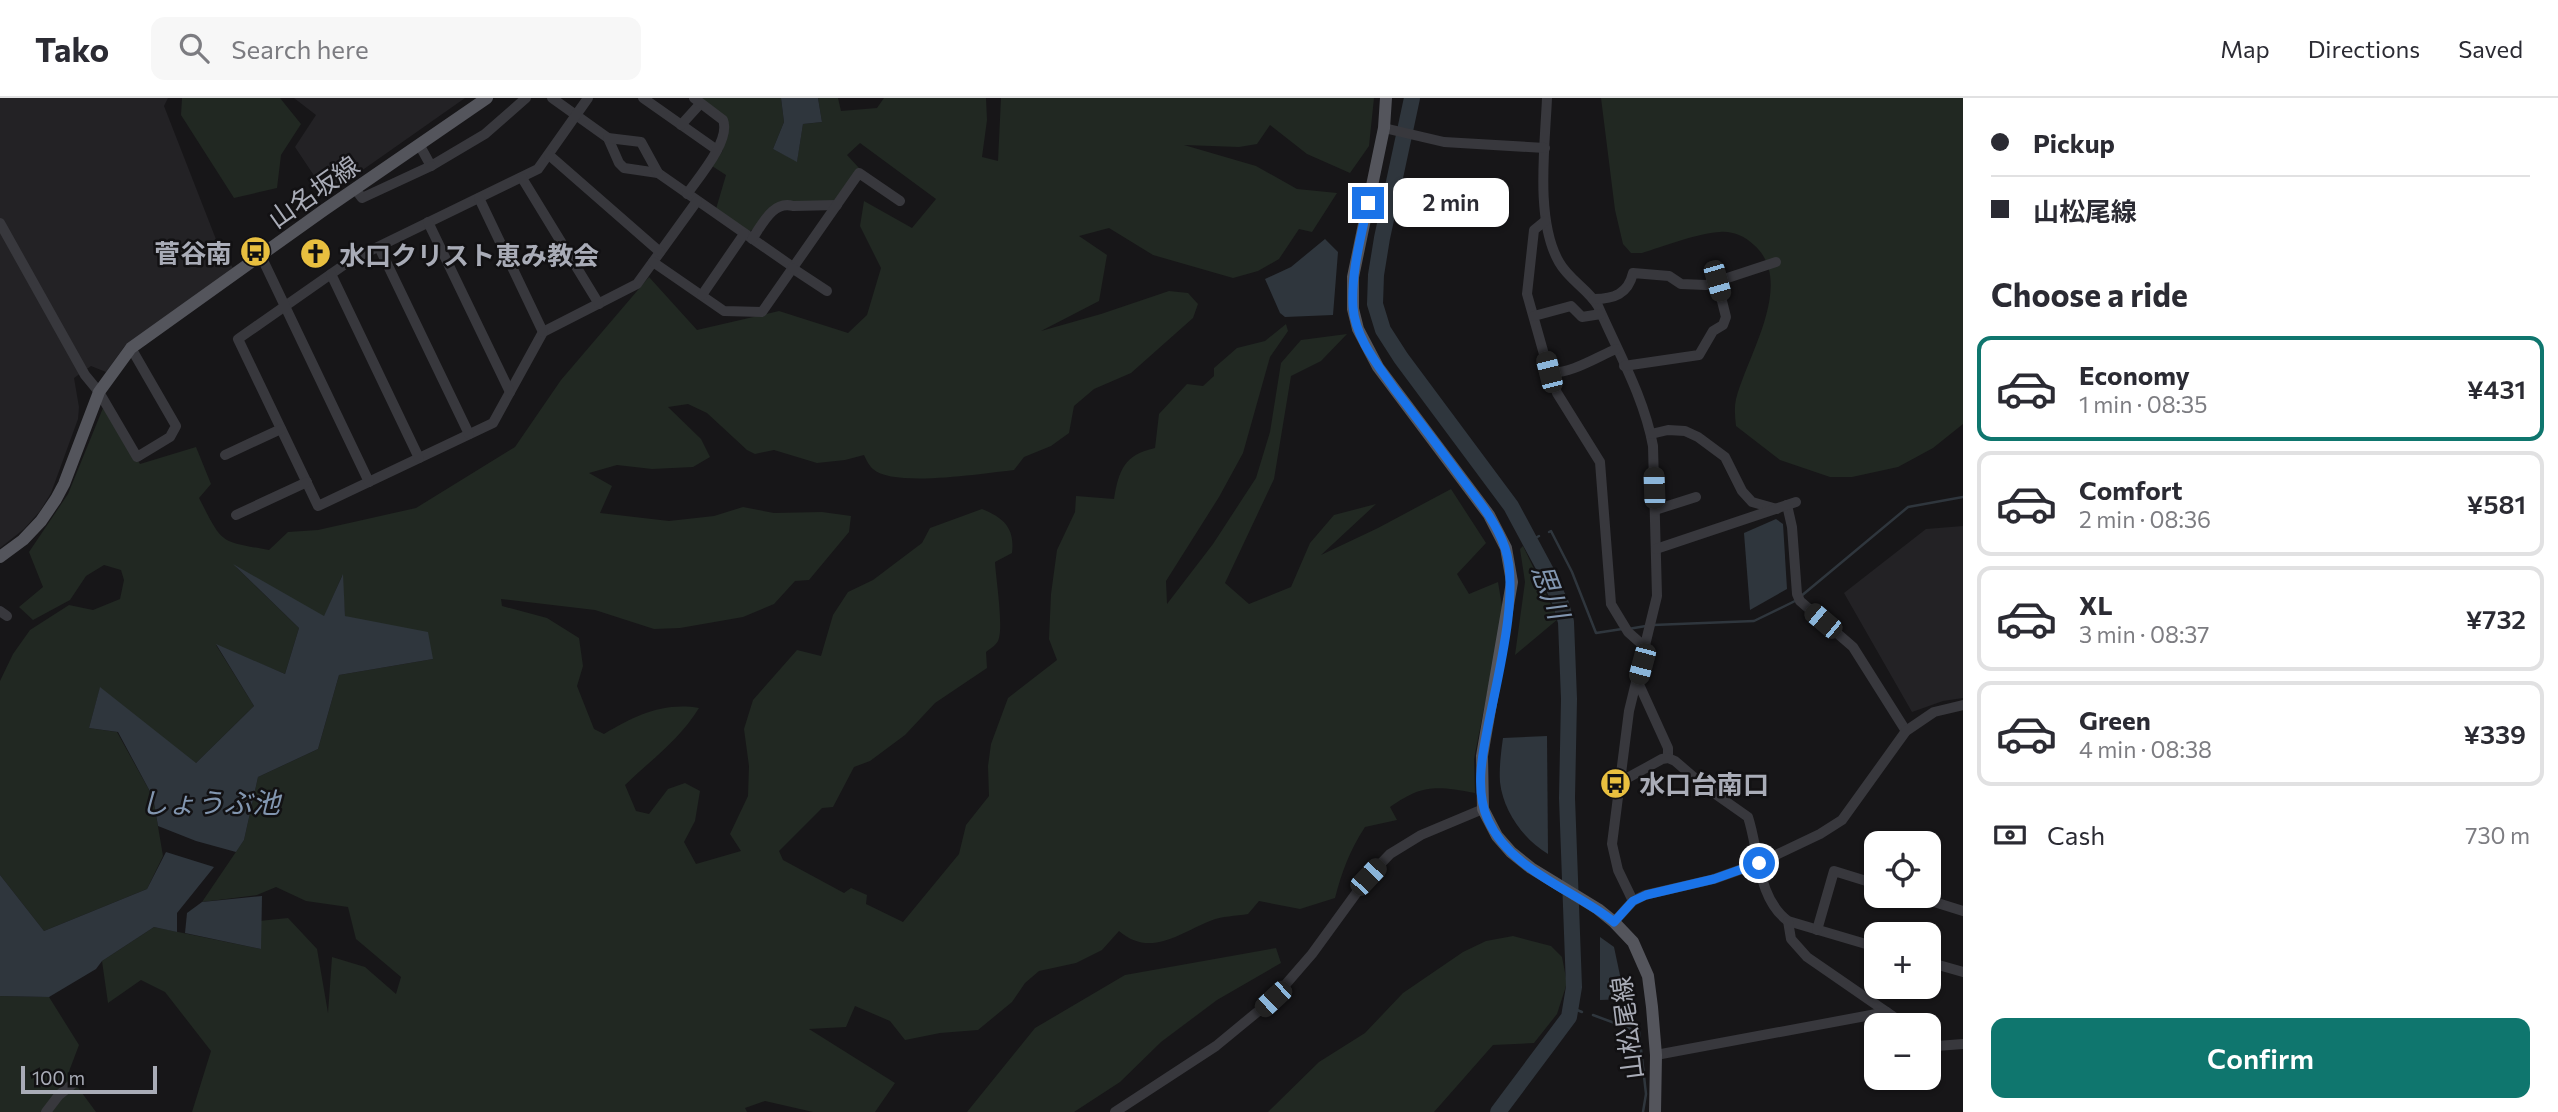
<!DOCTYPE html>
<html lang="en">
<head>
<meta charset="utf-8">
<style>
	:root { --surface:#fff; --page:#f7f7f7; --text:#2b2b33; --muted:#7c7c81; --line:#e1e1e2; --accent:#0f766e }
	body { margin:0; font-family:Commissioner,"Noto Sans JP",sans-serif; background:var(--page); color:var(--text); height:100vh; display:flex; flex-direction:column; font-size:26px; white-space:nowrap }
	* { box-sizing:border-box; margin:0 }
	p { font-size:23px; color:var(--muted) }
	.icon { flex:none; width:38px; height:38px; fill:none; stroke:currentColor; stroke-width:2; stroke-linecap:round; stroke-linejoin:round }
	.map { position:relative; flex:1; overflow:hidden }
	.sheet { display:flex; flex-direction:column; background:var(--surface); width:595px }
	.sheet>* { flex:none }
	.top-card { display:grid; align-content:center; height:154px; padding:0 28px; background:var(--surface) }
	.tools { position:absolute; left:1864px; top:733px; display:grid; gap:14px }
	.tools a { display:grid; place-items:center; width:77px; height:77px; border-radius:14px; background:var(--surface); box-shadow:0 2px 5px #0004; font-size:35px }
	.scale { position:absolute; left:21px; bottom:18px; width:136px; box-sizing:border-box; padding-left:7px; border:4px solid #a9acb7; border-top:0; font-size:19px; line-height:24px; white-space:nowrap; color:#a9acb7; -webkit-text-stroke:5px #121113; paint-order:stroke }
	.end { position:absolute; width:32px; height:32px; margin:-16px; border:9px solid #1a73e8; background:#fff; box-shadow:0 0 0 4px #fff }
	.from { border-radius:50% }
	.bubble { position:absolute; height:49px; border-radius:14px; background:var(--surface); box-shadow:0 2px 5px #0004; font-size:23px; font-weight:600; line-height:49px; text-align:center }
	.car { position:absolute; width:21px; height:42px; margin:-21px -10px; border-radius:9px; box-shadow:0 0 5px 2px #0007; background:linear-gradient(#222 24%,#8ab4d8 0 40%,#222 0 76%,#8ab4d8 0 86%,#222 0) }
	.top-card b { display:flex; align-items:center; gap:24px; height:66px; font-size:26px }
	.top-card b+b { border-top:2px solid var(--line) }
	.top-card i { width:18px; height:18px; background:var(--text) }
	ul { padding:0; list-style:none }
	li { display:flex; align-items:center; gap:21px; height:105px; margin:0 14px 10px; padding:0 14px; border:4px solid var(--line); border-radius:14px }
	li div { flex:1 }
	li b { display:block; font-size:26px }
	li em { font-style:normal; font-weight:600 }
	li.on { border-color:var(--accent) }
	li>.icon { width:63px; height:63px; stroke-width:1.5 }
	h2 { padding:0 28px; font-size:32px; line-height:84px }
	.pay { display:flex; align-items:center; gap:18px; height:77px; padding:0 28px; font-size:26px }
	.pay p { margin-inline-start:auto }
	.cta { display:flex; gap:14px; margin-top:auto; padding:14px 28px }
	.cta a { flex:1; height:80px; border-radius:14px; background:var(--accent); color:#fff; font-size:28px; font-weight:600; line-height:80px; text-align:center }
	header { display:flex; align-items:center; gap:42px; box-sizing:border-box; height:98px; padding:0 35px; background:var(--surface); border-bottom:2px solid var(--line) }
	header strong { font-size:33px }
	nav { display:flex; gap:38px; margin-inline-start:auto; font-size:24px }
	.search { width:490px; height:63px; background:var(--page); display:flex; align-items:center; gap:18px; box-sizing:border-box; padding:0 24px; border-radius:14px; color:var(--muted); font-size:26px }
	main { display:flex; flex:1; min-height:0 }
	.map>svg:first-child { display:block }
</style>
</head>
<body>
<header>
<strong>Tako</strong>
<div class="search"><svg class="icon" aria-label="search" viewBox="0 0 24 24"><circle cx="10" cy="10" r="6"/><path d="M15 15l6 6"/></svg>Search here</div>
<nav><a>Map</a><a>Directions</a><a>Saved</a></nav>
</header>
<main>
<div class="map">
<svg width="1963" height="1014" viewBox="0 0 1963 1014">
	<rect width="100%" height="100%" fill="#171618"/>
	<g fill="#232225">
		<polygon points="0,0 168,0 164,8 219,149 233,170 124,249 106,274 91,268 74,280 79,309 78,321 51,395 40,413 24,431 0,450"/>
		<polygon points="294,0 465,0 327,97 295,49 316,17"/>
		<polygon points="1963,428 1963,600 1943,603 1912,614 1844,495 1926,431"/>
	</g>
	<g fill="#212822">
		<polygon points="182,0 280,0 301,26 281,57 277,90 234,100 181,17"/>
		<path d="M699 0H781L784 24 773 51 797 63 803 26 822 24 818 0H838L841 13 877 10 884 0H986L987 22 982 59 998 63 1001 0H1374L1369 48 1350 75 1307 56 1270 27 1257 46 1239 49 1184 47 1256 68 1297 91 1337 95 1312 134 1299 131 1279 161 1258 173 1233 180 1153 157 1109 130 1079 138 1107 157 1099 203 1041 233 1101 216 1169 193 1188 195 1198 206 1193 220 1131 275 1094 291 1074 308 1069 335 1051 348 1024 359 1014 372C986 375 893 390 873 371 869 368 866 361 864 357L845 362 817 365 774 352 755 356 747 352 707 315 688 306 668 309 701 341 710 359 693 369 652 371 617 367 589 375 612 388 600 415 669 423 714 418 743 409 774 415 822 414 851 418 849 434 809 482 795 483 774 506 743 519 680 530 654 531 595 512 501 501 502 508 547 520 579 540 583 568 577 588 594 631 604 636C635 618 662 604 699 610 680 641 651 662 625 687L636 713 649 716 668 691 685 685 700 693 695 723 684 744 696 766 741 753 730 736 748 698 749 668 744 631 753 602 797 552 821 558 833 517 848 494 873 482 922 445 930 430 982 411C1004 420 1015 430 1012 455L995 464C996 482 1004 530 998 543 996 547 990 551 986 554L987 570 935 605 905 637 870 663 854 669 833 709 822 710 779 753 783 762 844 795 851 790 867 797 866 806 903 824 959 756 966 727 989 698 988 668 991 646 1008 600 1057 562 1049 541 1051 496 1057 452 1075 414 1076 398 1114 401C1119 372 1124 357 1155 350L1159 316 1187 286 1203 288 1214 278V270L1237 250 1265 243 1286 226 1288 233 1270 259 1243 355 1219 399 1166 483 1167 506 1213 446 1256 380 1270 334 1281 265 1301 242 1347 236 1321 263 1291 278 1274 381 1225 485 1249 506 1291 489 1310 445 1334 417 1376 406 1321 457 1378 430 1451 391 1486 445 1457 476 1469 496 1498 484 1503 514 1474 661 1475 695C1436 688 1423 686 1390 709L1397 722 1365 729C1350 752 1342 773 1335 800L1300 811 1259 803 1248 816C1236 818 1222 818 1210 823 1180 835 1150 860 1119 833L1102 852 1076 865 1039 873 1025 885 1012 904 978 932 940 935 905 942 890 923 855 908 846 929 809 931 895 985 875 1014H813L765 1003 745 1010 747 1014H192L211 953 165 894 141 882 108 905 102 863 154 829 261 851 259 823 288 820 317 851 328 915 332 859 365 869 396 896 401 879 356 841 348 809 306 803 276 789 257 797 202 804 244 742 258 679 318 651 339 577 433 561 345 518 342 478 324 519 236 469 299 530 285 576 216 547 254 608 195 666 100 590 89 630 117 634 153 699 163 758 147 791 44 833 0 777V583L13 556 30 532 69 507 93 512 120 501 124 482 121 472 104 467 86 478 70 502 33 522 19 509 43 489 29 454 68 396 103 310 140 366 196 349 211 386 199 400C223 446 218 443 269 452L288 434 318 432 416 410 515 349 561 282 649 179 697 232 779 213 848 235 867 217 881 170 860 128 864 103 912 130 936 101 860 45 847 57 859 70 838 100 830 104H792L749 134 716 111 726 77 712 68 722 54 729 27 724 18Z"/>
		<path d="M1601 0H1963V326L1933 350 1898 369 1852 379H1830L1780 362 1736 328C1735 319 1734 310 1736 301 1747 258 1796 184 1754 147 1744 138 1733 133 1720 134 1702 134 1661 149 1642 155H1631L1623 146 1615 112Z"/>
		<polygon points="1523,448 1558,521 1515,557 1525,484 1520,451"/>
		<polygon points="1513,838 1551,848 1562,859 1567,885 1557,916 1534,945 1493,947 1434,1014 1268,1014 1319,964 1365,935 1403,895 1463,854 1486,843"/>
		<polygon points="1276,850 1281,865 1217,902 1161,944 1120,984 1074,1014 967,1014 1035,930 1125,877"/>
		<polygon points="0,898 49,899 79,947 68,976 96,1014 0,1014"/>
	</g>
	<g fill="#2f363d">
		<polygon points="781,0 818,0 822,24 803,26 797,64 773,51 784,24"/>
		<polygon points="1325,141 1338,154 1333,217 1285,219 1280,215 1265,181 1291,169"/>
		<polygon points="1776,421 1783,426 1787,491 1750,512 1744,435"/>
		<polygon points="233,466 324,518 343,476 345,518 428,534 433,561 339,577 318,651 258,679 244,742 236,754 196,743 158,728 153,699 118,634 89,630 100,589 196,665 254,608 216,546 285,576 299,530"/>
		<path d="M1547 638 1548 756C1524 742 1503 713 1500 684 1499 670 1501 654 1503 640Z"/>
		<polygon points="166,754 214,769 177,815 177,834 154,829 102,863 96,871 49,899 0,898 0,777 44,833 147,791"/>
		<polygon points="262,798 261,851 185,835 187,815 202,804"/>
		<polygon points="1600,839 1614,849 1625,901 1600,902"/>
	</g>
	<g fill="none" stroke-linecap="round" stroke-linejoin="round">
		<g stroke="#2f363d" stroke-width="2.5">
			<polyline points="1549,434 1551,433 1572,474 1596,535 1622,531"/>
			<polyline points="1530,443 1539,438"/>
			<polyline points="1800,499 1908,409 1963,399"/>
			<polyline points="1653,527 1754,523 1795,503"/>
			<polyline points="1628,531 1646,528"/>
			<polyline points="1572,910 1582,914"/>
			<polyline points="1593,917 1639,934 1646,996 1643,1014"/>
		</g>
		<polyline stroke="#2f363d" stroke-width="16" points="1412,0 1382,140 1376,177 1375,206 1383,232 1401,260 1511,408 1546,473 1561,506 1566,524 1569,601 1567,700 1574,889 1569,919 1498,1014"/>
		<g stroke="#38383d" stroke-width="10">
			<polyline points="552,0 608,40 619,65 624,70 658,75 793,169"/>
			<polyline points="588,0 538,71 351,162 238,241 318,408 493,325 543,234 637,186 697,103"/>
			<polyline points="643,0 717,52"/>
			<path d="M1547 0C1545 48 1535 122 1559 164 1569 182 1588 191 1598 208 1618 254 1644 299 1653 348L1657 498 1629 613 1612 746 1618 772 1633 803"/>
			<polyline points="681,27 700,6"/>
			<polyline points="1384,30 1444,44 1545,50"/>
			<polyline points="608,40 641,44 658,75"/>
			<polyline points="420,48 431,68 485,36 526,0"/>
			<polyline points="549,57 660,154"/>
			<polyline points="522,80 599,206"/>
			<polyline points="356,92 362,100 431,68"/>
			<path d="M687 96C699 79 731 42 723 22L694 0"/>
			<polyline points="479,100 543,234"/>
			<polyline points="1545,123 1534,132 1527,196 1549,274 1557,295 1600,364 1611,506 1628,534 1646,550"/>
			<polyline points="428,124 510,294"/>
			<polyline points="0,125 85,277 99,294 137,359 170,339 176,328 131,250"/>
			<path d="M752 141C762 127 773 102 793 108L837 107"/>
			<polyline points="379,149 469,336"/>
			<polyline points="261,158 369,384"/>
			<polyline points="653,164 724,213 762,214 859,75 900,103"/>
			<polyline points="792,170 827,193"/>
			<polyline points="331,176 419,360"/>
			<polyline points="702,197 744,136"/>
			<path d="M1594 201C1614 201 1628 196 1633 175L1669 178 1681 186 1706 187 1776 164"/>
			<polyline points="1534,218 1571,208 1582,219 1601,216"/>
			<polyline points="1624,268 1699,257 1713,233 1723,227 1726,219 1717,183"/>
			<path d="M1549 274C1569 277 1597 259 1616 251"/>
			<polyline points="1651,336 1668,332 1685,333 1698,339 1725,359 1742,393 1752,404 1777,411"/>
			<polyline points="225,357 281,331"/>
			<polyline points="1787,407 1792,429 1797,496 1800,503 1853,549 1906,633"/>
			<polyline points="1655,412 1696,399"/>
			<polyline points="236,417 307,384"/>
			<polyline points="1656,451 1796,404"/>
			<polyline points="0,513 7,518"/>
			<polyline points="1637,582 1668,650 1668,660"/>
			<path d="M1620 684 1662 661 1668 660 1675 663 1704 688 1748 719C1759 752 1757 800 1788 823L1876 849"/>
			<polyline points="1915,798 1963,813"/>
			<polyline points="1788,823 1791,841 1807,859 1907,928"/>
			<polyline points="1614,824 1633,803 1645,797 1714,781 1759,765 1820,736 1842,722 1906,633 1934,614 1963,607"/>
			<polyline points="1817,832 1834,773 1876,786"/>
			<polyline points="1928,864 1963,874"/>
			<polyline points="1928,942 1937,948 1963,946"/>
			<polyline points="1656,957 1887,914"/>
			<polyline points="46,1014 59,997 75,984"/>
			<polyline points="1115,1014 1216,948 1273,901 1312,856 1368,779 1390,756 1421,737 1483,711"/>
		</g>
		<g stroke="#54555c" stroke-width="12">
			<polyline points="1386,0 1384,30 1353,179 1353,211 1358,231 1378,269 1489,417 1506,450 1512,484 1482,658 1483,711 1497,738 1511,754 1531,770 1598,811 1614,824 1633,844 1648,878 1652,909 1656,957 1655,1014"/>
			<polyline points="0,459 23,442 41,423 56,401 64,386 99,294 131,250 324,112 487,0"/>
		</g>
	</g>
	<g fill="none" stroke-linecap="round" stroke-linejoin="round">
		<path stroke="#1a73e8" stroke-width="9" d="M1368 105C1361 139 1351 174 1353 209 1355 239 1377 266 1393 289 1416 319 1438 348 1460 378 1477 401 1496 423 1505 450 1520 492 1498 578 1489 623 1483 654 1474 691 1488 722 1511 773 1573 791 1614 824L1633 803 1646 797 1714 781 1759 765"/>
	</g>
	<defs>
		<symbol id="bus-disc" viewBox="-11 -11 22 22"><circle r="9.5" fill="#e8bf3f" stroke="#121113"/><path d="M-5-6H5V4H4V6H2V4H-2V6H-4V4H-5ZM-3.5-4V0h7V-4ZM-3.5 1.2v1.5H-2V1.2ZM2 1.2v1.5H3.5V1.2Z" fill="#111"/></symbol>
		<symbol id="church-disc" viewBox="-11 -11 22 22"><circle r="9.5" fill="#e8bf3f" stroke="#121113"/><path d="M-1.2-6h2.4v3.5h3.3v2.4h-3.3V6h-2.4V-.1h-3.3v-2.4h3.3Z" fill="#111"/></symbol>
	</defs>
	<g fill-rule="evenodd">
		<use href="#bus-disc" x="238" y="136" width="35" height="35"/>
		<use href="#church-disc" x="298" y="138" width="35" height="35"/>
		<use href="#bus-disc" x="1598" y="668" width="35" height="35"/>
	</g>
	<g text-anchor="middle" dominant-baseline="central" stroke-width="5" stroke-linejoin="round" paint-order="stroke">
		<g font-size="26" fill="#a9acb7" stroke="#121113">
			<text transform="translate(313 93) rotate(-35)">山名坂線</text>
			<text transform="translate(1626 930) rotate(-97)">山松尾線</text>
		</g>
		<g font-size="26" font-weight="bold" fill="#a9acb7" stroke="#121113" text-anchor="start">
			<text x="232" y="154" text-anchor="end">菅谷南</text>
			<text x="339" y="156">水口クリスト恵み教会</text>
			<text x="1639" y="685">水口台南口</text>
		</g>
		<g font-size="28" font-style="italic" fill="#8296b0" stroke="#121113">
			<text transform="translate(1551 493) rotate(69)">思川</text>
			<text x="210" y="704">しょうぶ池</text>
		</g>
	</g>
</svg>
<div class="tools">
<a><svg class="icon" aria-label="locate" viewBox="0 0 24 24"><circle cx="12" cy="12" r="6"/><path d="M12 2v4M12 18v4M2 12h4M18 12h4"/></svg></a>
<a>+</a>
<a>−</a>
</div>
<div class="scale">100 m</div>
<i class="end from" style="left:1759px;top:765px"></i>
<i class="end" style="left:1368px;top:105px"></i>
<div class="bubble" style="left:1393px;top:80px;width:116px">2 min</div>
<i class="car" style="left:1717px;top:183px;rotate:164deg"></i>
<i class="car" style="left:1549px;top:274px;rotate:346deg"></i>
<i class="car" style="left:1654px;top:390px;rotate:358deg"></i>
<i class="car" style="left:1823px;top:523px;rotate:310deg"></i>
<i class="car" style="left:1642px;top:566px;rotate:195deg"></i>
<i class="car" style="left:1368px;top:779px;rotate:43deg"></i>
<i class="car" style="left:1273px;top:901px;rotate:227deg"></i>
</div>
<section class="sheet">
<div class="top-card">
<b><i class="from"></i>Pickup</b>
<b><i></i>山松尾線</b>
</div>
<h2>Choose a ride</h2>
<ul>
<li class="on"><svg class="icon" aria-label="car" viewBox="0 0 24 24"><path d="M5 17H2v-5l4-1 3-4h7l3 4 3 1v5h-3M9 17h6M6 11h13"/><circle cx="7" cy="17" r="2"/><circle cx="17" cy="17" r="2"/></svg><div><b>Economy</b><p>1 min · 08:35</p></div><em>¥431</em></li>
<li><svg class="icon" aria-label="car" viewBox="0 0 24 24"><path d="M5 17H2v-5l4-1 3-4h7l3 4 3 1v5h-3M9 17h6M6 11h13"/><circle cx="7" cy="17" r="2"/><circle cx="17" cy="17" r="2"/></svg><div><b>Comfort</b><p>2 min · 08:36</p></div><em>¥581</em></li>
<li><svg class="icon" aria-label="car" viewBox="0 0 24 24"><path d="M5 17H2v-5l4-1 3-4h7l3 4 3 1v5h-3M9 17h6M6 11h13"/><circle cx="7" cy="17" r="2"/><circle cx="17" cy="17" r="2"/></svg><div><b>XL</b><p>3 min · 08:37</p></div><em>¥732</em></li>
<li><svg class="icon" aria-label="car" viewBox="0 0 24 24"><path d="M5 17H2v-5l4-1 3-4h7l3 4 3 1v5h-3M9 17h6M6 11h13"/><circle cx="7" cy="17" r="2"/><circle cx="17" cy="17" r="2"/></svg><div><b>Green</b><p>4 min · 08:38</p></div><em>¥339</em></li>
</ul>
<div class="pay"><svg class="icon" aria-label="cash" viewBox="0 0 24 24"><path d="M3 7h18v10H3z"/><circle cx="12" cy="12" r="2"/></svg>Cash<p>730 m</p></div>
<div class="cta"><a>Confirm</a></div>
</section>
</main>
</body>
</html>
